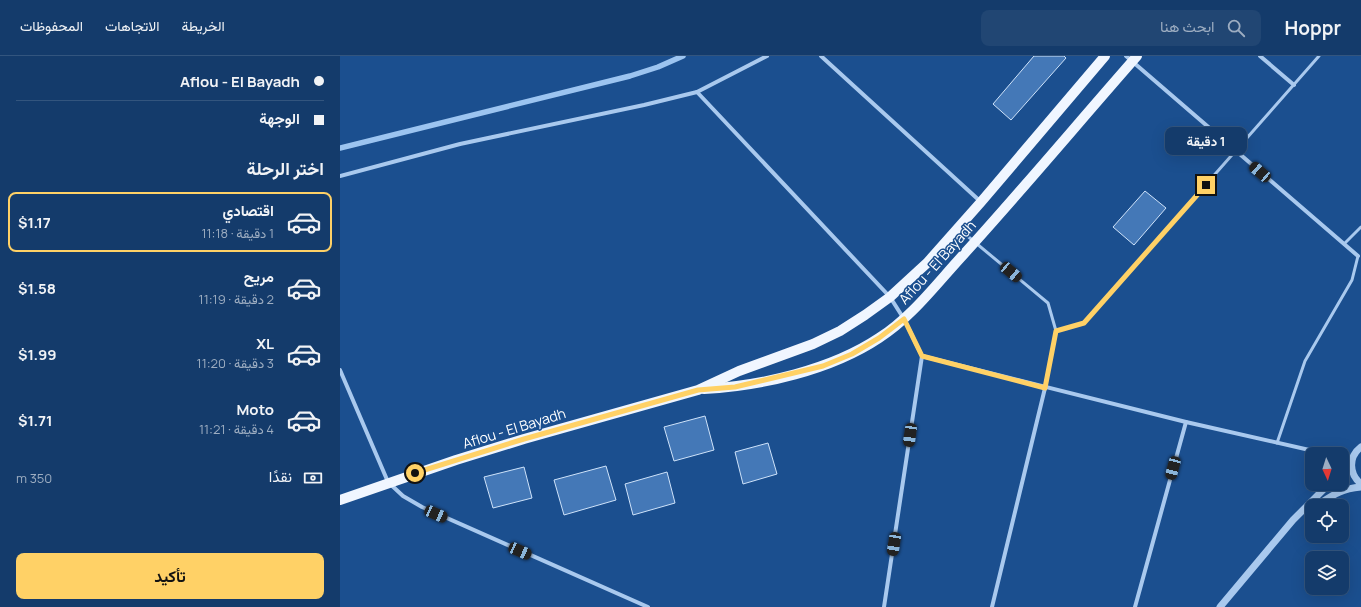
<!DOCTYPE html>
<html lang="ar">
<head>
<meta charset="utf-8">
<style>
	:root { --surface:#143b6b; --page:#214673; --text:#f1f3f6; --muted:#9dadc1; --line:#33557e; --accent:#ffd166 }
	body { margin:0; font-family:Manrope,Vazirmatn,sans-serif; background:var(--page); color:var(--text); direction:rtl; height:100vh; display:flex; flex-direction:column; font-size:15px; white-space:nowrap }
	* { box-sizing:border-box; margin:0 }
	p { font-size:13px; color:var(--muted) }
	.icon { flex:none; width:22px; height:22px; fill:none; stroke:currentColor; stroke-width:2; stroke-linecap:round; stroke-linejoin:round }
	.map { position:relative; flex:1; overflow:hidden; direction:ltr }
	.drawer { display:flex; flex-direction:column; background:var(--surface); width:340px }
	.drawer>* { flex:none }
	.banner { display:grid; align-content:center; height:88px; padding:0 16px; background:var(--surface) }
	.needle { width:26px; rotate:176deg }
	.buttons { position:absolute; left:965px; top:391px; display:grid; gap:8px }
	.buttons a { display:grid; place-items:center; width:44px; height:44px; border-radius:8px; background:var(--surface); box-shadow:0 4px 16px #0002,0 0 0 1px var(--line); font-size:20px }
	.end { position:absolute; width:18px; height:18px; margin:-9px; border:5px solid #ffd166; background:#111; box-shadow:0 0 0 2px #111 }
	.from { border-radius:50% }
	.bubble { position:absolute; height:28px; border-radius:8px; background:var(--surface); box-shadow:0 4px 16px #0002,0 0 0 1px var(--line); font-size:13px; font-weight:700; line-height:28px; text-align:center; direction:rtl }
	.car { position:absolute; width:12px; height:24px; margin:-12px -6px; border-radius:5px; box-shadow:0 0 3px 1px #0007; background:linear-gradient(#222 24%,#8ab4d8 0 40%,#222 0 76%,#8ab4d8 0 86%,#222 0) }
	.banner b { display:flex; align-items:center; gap:14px; height:38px; font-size:15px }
	.banner b+b { border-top:1px solid var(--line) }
	.banner i { width:10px; height:10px; background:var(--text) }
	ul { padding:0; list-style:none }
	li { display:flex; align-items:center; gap:12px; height:60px; margin:0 8px 6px; padding:0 8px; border:2px solid transparent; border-radius:8px }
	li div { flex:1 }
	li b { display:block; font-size:15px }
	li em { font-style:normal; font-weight:700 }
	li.on { border-color:var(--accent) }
	li>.icon { width:36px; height:36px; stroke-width:1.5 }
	h2 { padding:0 16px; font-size:18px; line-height:48px }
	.pay { display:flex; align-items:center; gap:10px; height:44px; padding:0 16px; font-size:15px }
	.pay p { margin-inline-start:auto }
	.button { display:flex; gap:8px; margin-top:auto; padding:8px 16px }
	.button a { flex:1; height:46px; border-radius:8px; background:var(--accent); color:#111; font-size:16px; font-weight:700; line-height:46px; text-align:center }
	header { display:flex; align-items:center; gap:24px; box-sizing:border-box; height:56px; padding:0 20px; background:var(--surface); border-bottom:1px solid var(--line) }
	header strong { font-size:19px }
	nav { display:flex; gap:22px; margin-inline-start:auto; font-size:14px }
	.search { width:280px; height:36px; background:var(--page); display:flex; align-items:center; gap:10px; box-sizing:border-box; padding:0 14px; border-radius:8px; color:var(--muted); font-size:15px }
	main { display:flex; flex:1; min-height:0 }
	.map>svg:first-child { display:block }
</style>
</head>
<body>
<header>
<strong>Hoppr</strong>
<div class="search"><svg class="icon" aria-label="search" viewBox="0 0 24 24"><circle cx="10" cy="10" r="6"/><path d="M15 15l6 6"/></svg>ابحث هنا</div>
<nav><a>الخريطة</a><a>الاتجاهات</a><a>المحفوظات</a></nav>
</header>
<main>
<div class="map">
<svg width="1021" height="551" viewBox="0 0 1021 551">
	<rect width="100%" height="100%" fill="#1b4f8f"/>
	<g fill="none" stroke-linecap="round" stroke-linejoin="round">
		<polyline stroke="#9cc4f0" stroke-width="5.5" points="0,92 290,20 318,11 343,0"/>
	</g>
	<g fill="#4478b7" stroke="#cfe3fa">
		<polygon points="694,0 724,0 726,2 671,64 653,48"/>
		<polygon points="805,135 826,152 794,189 773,171"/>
		<polygon points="365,360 374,394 334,405 324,371"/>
		<polygon points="428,387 437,418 403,428 395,396"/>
		<polygon points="266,410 276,444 224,459 214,424"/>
		<polygon points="184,411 192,442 153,452 144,421"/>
		<polygon points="327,416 335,447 293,459 285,428"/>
	</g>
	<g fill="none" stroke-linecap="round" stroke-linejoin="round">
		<g stroke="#a9c9ee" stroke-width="3">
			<polyline points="619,173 708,247 716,275 705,332"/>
			<polyline points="1004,188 1021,171"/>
			<polyline points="716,275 744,267 979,0"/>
			<polyline points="937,387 965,305 1012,224 1018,200"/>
		</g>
		<g stroke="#a9c9ee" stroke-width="4">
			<polyline points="481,0 641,146"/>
			<polyline points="786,0 1018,200"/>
			<polyline points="920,0 954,29"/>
			<polyline points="357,36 550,241 564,263 582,300 846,366 987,398"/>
			<polyline points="0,120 120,88 304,49 357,36 427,0"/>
			<polyline points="0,314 48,426 63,440 82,451 308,551"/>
			<polyline points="1002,401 1012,403"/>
			<polyline points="544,551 582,300"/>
			<polyline points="652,551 705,332"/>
			<polyline points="795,551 846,366"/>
		</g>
		<g stroke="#a9c9ee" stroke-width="7">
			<path d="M1021 391C1008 401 1009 418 1021 428"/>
			<polyline points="1002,414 1011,405"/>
			<path d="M976 450C993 439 1000 433 1021 431"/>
			<polyline points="880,551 953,464 989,428"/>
		</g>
		<g stroke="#f0f6ff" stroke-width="10">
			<path d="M364 333C421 330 491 314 539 282 572 261 597 227 624 198 683 133 739 66 797 0"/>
			<polyline points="0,444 116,404 184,383 358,334 399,315 473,288 500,275 525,259 550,241 587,207 641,146 765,0"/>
		</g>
	</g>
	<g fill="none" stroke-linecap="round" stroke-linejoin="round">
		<polyline stroke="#ffd166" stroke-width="5" points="75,417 184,383 358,334 395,331 483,310 512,298 539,282 564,263 582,300 705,332 716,275 744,267 866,129"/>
	</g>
	<g text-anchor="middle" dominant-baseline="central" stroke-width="3" stroke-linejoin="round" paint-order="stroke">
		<g font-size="14" fill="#fff" stroke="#1b4f8f">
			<text transform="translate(597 206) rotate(-48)">Aflou - El Bayadh</text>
			<text transform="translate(174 372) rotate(-17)">Aflou - El Bayadh</text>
		</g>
	</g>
</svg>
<div class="buttons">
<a><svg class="needle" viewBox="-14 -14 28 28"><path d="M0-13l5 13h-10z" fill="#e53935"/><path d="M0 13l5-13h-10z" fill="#9dadc1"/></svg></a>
<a><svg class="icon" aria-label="locate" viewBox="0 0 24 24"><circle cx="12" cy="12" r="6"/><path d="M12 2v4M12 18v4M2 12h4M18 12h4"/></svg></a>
<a><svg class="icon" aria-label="layers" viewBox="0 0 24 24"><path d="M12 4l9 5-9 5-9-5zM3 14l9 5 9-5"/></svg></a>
</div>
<i class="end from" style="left:75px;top:417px"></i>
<i class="end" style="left:866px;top:129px"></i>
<div class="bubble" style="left:825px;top:71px;width:82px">1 دقيقة</div>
<i class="car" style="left:920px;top:116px;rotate:311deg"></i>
<i class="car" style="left:671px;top:216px;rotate:130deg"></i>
<i class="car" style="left:570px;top:379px;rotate:188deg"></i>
<i class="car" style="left:833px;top:412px;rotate:195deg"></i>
<i class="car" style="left:96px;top:458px;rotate:114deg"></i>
<i class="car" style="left:554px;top:488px;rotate:189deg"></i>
<i class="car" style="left:180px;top:495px;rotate:114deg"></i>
</div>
<section class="drawer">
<div class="banner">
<b><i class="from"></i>Aflou - El Bayadh</b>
<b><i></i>الوجهة</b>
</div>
<h2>اختر الرحلة</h2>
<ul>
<li class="on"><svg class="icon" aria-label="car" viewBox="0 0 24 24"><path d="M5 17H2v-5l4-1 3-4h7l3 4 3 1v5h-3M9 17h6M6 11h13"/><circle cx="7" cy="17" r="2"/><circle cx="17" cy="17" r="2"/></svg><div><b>اقتصادي</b><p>1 دقيقة · 11:18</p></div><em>$1.17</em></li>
<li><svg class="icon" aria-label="car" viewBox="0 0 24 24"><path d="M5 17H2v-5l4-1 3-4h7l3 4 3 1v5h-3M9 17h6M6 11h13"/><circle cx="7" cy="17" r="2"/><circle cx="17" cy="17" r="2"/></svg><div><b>مريح</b><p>2 دقيقة · 11:19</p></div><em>$1.58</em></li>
<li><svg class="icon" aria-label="car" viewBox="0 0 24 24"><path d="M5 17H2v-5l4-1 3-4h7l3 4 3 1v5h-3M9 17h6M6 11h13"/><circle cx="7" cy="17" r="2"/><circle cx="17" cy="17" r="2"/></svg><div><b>XL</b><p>3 دقيقة · 11:20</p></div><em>$1.99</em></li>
<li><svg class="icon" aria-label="car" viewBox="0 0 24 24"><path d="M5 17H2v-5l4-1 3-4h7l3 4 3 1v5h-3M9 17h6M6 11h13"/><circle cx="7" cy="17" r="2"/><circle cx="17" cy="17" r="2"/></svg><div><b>Moto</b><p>4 دقيقة · 11:21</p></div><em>$1.71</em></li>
</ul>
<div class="pay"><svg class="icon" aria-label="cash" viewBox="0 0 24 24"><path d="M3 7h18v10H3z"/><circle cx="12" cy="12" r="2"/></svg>نقدًا<p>350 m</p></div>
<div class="button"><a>تأكيد</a></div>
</section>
</main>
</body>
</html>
